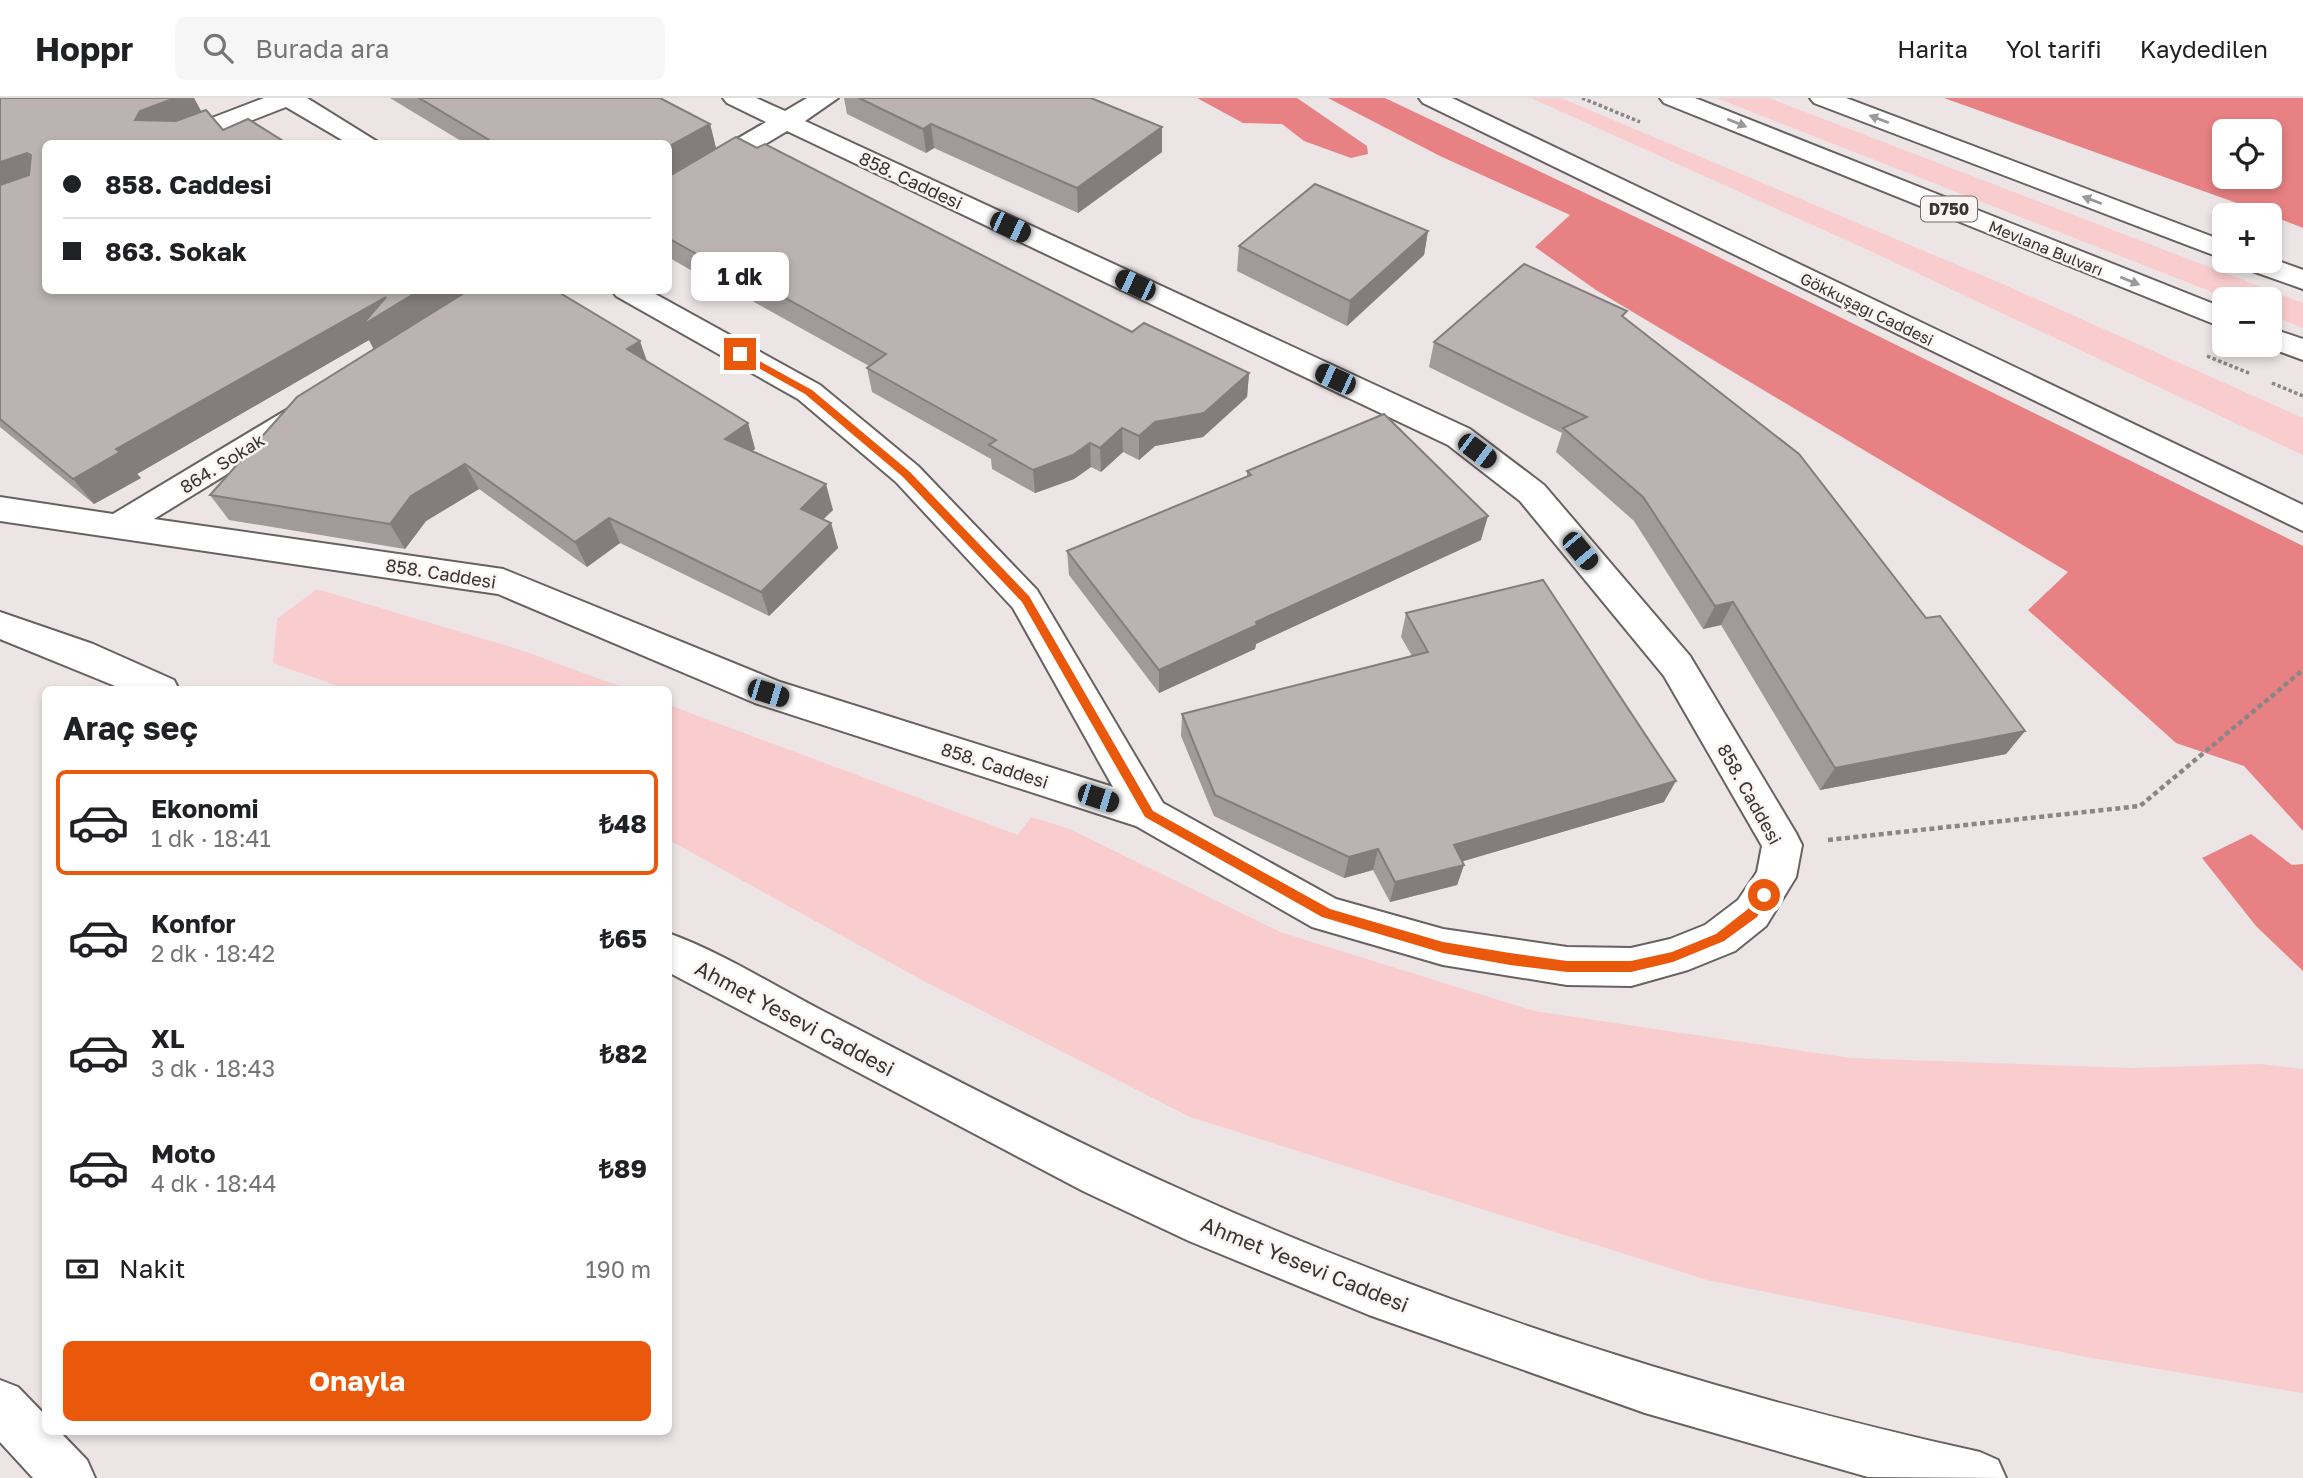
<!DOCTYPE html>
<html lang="tr">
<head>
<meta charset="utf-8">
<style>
	:root { --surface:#fff; --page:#f6f6f6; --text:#202124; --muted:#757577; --line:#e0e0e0; --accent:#ea580c }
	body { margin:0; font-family:"Golos Text",sans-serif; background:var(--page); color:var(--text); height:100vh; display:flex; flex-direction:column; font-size:26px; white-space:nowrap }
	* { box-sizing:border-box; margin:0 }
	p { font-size:23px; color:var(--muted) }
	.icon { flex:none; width:38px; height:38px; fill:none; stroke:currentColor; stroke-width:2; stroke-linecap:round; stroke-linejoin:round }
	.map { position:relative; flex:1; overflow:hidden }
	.details { position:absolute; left:42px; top:588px; width:630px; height:749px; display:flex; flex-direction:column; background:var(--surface); border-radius:10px; box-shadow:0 4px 10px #0003 }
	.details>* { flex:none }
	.banner { position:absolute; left:42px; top:42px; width:630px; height:154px; border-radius:10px; box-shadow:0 4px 10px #0003; display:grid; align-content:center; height:154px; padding:0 21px; background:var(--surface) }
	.fabs { position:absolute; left:2212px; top:21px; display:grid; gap:14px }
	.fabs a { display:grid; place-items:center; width:70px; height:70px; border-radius:10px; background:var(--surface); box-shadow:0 4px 10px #0003; font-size:35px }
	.end { position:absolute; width:32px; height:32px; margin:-16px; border:9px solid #ea580c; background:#fff; box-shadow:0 0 0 4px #fff }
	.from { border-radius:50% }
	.bubble { position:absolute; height:49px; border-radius:10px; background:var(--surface); box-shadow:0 4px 10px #0003; font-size:23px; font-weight:700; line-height:49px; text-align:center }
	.car { position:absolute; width:21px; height:42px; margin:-21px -10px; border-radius:9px; box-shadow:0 0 5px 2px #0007; background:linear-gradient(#222 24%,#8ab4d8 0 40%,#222 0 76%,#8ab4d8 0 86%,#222 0) }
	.banner b { display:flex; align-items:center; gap:24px; height:66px; font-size:26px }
	.banner b+b { border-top:2px solid var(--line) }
	.banner i { width:18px; height:18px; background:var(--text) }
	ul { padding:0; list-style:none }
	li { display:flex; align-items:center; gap:21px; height:105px; margin:0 14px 10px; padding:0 7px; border:4px solid transparent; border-radius:10px }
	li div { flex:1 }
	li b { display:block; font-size:26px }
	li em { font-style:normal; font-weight:700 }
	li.on { border-color:var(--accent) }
	li>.icon { width:63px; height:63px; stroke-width:1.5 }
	h2 { padding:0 21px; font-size:32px; line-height:84px }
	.pay { display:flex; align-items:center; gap:18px; height:77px; padding:0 21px; font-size:26px }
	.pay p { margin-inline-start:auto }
	.cta { display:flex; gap:14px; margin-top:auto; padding:14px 21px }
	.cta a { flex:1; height:80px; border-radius:10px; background:var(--accent); color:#fff; font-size:28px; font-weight:700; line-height:80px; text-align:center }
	header { display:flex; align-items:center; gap:42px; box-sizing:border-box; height:98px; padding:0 35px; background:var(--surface); border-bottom:2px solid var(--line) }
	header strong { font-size:33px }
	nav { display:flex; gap:38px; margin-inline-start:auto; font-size:24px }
	.search { width:490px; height:63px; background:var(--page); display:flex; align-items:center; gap:18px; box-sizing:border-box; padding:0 24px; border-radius:10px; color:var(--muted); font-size:26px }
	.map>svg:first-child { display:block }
</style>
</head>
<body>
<header>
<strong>Hoppr</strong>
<div class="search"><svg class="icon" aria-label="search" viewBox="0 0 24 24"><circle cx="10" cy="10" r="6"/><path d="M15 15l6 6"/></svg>Burada ara</div>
<nav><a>Harita</a><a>Yol tarifi</a><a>Kaydedilen</a></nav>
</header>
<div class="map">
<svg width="2303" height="1380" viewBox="0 0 2303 1380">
	<rect width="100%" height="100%" fill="#ede5e5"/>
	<g fill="#f9cdcd">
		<polygon points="1531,0 1561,0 2005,187 2303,320 2303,357 1868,152"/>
		<polygon points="1716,0 1769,0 2303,205 2303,230 2270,217 2270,201 2230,201"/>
		<polygon points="317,491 524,553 627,591 346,591 273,565 277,521"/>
		<polygon points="669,607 1018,737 1031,719 1070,731 1280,834 1534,913 1851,960 2130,970 2260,966 2303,971 2303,1295 2086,1259 1707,1182 1190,1019 920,881 669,742"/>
	</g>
	<g fill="#e88183" fill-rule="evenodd">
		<polygon points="1197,0 1297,0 1367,48 1368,56 1351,60 1304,43 1282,26 1243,25"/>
		<polygon points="1328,0 1385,0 1682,141 2303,448 2303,733 2244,668 2176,645 2028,512 2068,474 1596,192 1535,149 1570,117 1440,58"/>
		<path d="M1944 0H2303V130L2270 117ZM2224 33H2270V79H2224Z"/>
		<polygon points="2251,736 2292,767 2303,766 2303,873 2256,828 2202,760"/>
	</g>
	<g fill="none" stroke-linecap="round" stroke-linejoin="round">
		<defs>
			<g id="minor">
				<polygon points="264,0 307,0 381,46 349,46 286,9 191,46 153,46 157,41"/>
				<polygon points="723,0 756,0 785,13 807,0 838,0 805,23 1470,331 1544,387 1690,558 1796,735 1802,747 1796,779 1766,828 1735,853 1688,872 1631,888 1567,887 1443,867 1312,829 1136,728 755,605 498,496 0,423 0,399 113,416 293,308 304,305 315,308 320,315 315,322 154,421 503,471 780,584 1113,689 1013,510 896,384 798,301 616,198 612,192 648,192 820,287 918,368 1037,492 1163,705 1336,801 1443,831 1567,849 1631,850 1670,841 1705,827 1738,802 1757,774 1762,748 1664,578 1520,403 1448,347 787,33 677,99 668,101 668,81 766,24 727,5"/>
				<polygon points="0,514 93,546 174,582 179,592 125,592 0,541"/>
				<path d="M668 835C721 854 771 886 821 912 919 963 1018 1015 1119 1063 1392 1192 1685 1289 1980 1354L1998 1362 2006 1380 1868 1379 1645 1315 1369 1217 1189 1143 1083 1093 668 874Z"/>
				<polygon points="0,1282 18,1289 46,1318 46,1334 60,1334 87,1362 95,1380 33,1380 0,1344"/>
			</g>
			<polygon id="tertiary" points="1419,0 1452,0 2303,407 2303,433 1423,5"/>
			<g id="trunk">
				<polygon points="1660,0 1695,0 2224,210 2224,230 1664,5"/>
				<polygon points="1810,0 1846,0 2224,143 2224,161 1814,5"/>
				<polygon points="2270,160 2303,172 2303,191 2241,169 2237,163 2270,163"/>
				<polygon points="2270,230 2303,241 2303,262 2262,247 2270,247"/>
			</g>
		</defs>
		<use href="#minor" stroke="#686161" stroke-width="4"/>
		<use href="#tertiary" stroke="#686161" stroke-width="4"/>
		<use href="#trunk" stroke="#686161" stroke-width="4"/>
		<g stroke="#8b8686" stroke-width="3.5" stroke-dasharray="3.5 2.5" stroke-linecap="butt">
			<polyline points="1582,0 1640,24"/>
			<polyline points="2270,129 2279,132"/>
			<polyline points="2207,258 2251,276"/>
			<polyline points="2272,285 2303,298"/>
		</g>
		<polyline stroke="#8b8686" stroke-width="4.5" stroke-dasharray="5 3.5" stroke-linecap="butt" points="1828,742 2140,708 2303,572"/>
		<use href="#minor" fill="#fff" fill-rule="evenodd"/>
		<use href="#tertiary" fill="#fff" fill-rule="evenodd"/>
		<use href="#trunk" fill="#fff" fill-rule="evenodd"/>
	</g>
	<g fill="#a19a9a">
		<polygon points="0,0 194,0 201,14 223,32 288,46 46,46 647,263 748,325 755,351 752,353 833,412 823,421 831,425 838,450 769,518 620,445 587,469 479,391 426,423 405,451 229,422 210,397 374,252 369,242 137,376 141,380 94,406 0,329"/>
		<polygon points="390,0 660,0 710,26 716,50 669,77 1132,234 1249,275 1247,299 1203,339 1155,348 1139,362 1123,354 1101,374 1091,369 1074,381 1035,395 992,371 991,361 872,294 867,270 869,268 745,199 741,201 668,159 668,46 466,46"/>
		<polygon points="844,0 1091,0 1162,54 1078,115 934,50 926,55 847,16"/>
		<polygon points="1428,133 1424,157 1347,228 1237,173 1239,148"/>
		<polygon points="1625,220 1926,520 2025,633 2006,656 1820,692 1721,527 1703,531 1634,423 1556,354 1562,335 1429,269 1434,244"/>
		<polygon points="1247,373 1481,442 1256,546 1255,551 1159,595 1069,477 1067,453 1247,379"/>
		<polygon points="1406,515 1664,704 1462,763 1464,767 1457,787 1390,804 1373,772 1344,780 1214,718 1181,638 1182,616 1412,558 1401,539"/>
	</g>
	<g fill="#837d7d">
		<polygon points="175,0 194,0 205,20 156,39 135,22 140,13"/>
		<polygon points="710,26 716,50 668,78 668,49"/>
		<polygon points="931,26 934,50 926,55 923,31"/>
		<polygon points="1162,29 1162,54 1078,115 1077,90"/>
		<polygon points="27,55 45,81 0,97 0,64"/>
		<polygon points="1428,133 1424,157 1347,228 1350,203"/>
		<polygon points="739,174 745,199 741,201 734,177"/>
		<polygon points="420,192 475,192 375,253 369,242 137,376 141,380 94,406 73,381 116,351 386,199"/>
		<polygon points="640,243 649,269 627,251"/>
		<polygon points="1249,275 1247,299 1203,339 1155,348 1139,362 1139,338 1155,324"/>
		<polygon points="748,325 755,351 733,366 725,341"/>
		<polygon points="1122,330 1123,354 1101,374 1100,350"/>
		<polygon points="1090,345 1091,369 1074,381 1035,395 1033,372"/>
		<polygon points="465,366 479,391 426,423 405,451 390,426 411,398"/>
		<polygon points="826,386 833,412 808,436 801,411"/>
		<polygon points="1488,418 1481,442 1256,546 1255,551 1159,595 1159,572 1256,524"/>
		<polygon points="609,420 620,445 587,469 575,444"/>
		<polygon points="831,425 838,450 769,518 761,494"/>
		<polygon points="1733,504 1721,527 1703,531 1715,508"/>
		<polygon points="2025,633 2006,656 1820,692 1835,670"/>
		<polygon points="1676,683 1664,704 1447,768 1454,747"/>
		<polygon points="1378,751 1373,772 1344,780 1349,759"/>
		<polygon points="1464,767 1457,787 1390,804 1395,784"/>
	</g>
	<g fill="#bbb3b3" stroke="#837d7d" stroke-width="2">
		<polygon points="0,0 175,0 140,13 135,22 176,23 206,12 223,32 248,21 288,46 46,46 46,192 420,192 361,228 386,199 116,351 120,354 73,381 0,321 0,87 29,77 31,57 27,55 0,64"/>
		<polygon points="419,0 660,0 710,26 668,49 668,46 496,46"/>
		<polygon points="859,0 1091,0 1162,29 1077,90 931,26 923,31"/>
		<polygon points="736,39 757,50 765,46 1132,234 1144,225 1249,275 1204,315 1155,324 1139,338 1122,330 1100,350 1090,345 1073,357 1033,372 989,347 996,342 867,270 886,256 739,174 734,177 668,140 668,77 671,77"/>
		<polygon points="1315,86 1428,133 1350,203 1239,148"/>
		<polygon points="1524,166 1627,213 1622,218 1799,356 1926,520 1940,518 2025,633 1835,670 1733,504 1715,508 1643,399 1563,330 1587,319 1434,244"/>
		<polygon points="469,192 555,192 640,243 627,251 748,325 725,341 826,386 801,411 831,425 761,494 609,420 575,444 465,366 411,398 390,426 210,397 297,299"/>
		<polygon points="1384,316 1488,418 1256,524 1257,527 1159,572 1067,453 1251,377 1247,373"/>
		<polygon points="1543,482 1676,683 1454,747 1464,767 1395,784 1378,751 1349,759 1215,697 1182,616 1428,554 1406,515"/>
	</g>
	<defs><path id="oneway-solid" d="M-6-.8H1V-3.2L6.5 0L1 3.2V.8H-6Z" transform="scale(1.75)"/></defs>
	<g fill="#9b9a9a">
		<use href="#oneway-solid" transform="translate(1879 21) rotate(-159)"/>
		<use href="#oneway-solid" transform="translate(1737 25) rotate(22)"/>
		<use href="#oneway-solid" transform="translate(2092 102) rotate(-159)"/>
		<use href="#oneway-solid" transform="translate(2130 183) rotate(22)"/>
	</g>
	<polygon fill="#ea580c" points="737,254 743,254 812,292 910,374 1029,498 1153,713 1330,811 1443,844 1510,855 1567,863 1631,863 1672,854 1716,836 1748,811 1760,793 1768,793 1770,797 1757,819 1724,843 1673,864 1631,874 1567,874 1510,867 1443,855 1322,819 1145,719 1022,504 903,379 805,296 737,258"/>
	<g text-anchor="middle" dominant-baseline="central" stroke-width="5" stroke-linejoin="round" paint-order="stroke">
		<rect fill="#fbf2f2" stroke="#726d6d" stroke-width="2" x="1921" y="98.5" width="56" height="25" rx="5"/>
		<g font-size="16" font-weight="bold" fill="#373434">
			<text x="1949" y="111">D750</text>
		</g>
		<g font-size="16" fill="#373434" stroke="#fbf2f2">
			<text transform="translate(2046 150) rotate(22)">Mevlana Bulvarı</text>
			<text transform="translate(1867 211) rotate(26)">Gökkuşağı Caddesi</text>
		</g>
		<g font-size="18" fill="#373434" stroke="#fbf2f2">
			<text transform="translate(911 82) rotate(25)">858. Caddesi</text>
			<text transform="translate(222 365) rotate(-32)">864. Sokak</text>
			<text transform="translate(441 475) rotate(9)">858. Caddesi</text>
			<text transform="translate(995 667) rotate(18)">858. Caddesi</text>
			<text transform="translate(1750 696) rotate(61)">858. Caddesi</text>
		</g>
		<g font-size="21" fill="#373434" stroke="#fbf2f2">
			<text transform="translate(795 920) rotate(28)">Ahmet Yesevi Caddesi</text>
			<text transform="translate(1305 1166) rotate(22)">Ahmet Yesevi Caddesi</text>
		</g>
	</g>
</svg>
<div class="fabs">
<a><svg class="icon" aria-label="locate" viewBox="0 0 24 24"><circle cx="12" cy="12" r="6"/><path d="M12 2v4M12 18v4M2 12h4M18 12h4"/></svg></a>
<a>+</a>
<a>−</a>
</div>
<i class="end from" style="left:1764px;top:797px"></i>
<i class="end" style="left:740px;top:256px"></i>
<div class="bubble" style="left:691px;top:154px;width:98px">1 dk</div>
<i class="car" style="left:1010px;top:129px;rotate:115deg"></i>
<i class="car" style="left:1135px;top:187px;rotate:295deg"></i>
<i class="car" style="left:1335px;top:281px;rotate:295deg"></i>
<i class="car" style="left:1477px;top:353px;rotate:127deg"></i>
<i class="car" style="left:1580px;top:453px;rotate:140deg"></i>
<i class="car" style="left:768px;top:595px;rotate:107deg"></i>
<i class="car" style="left:1098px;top:700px;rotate:108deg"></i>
<div class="banner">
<b><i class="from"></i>858. Caddesi</b>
<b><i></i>863. Sokak</b>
</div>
<section class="details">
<h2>Araç seç</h2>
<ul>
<li class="on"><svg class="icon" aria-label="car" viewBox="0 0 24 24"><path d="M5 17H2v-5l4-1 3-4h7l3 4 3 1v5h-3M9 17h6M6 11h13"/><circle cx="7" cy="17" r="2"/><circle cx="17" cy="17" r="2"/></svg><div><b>Ekonomi</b><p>1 dk · 18:41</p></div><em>₺48</em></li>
<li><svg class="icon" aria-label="car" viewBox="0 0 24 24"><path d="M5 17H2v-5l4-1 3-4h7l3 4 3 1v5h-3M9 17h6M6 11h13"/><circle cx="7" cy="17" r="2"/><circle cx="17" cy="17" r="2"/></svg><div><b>Konfor</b><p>2 dk · 18:42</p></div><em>₺65</em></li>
<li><svg class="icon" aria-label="car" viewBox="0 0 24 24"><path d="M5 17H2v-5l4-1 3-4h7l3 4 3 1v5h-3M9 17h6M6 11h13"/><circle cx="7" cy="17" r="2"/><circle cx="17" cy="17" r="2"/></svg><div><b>XL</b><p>3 dk · 18:43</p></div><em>₺82</em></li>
<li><svg class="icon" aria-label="car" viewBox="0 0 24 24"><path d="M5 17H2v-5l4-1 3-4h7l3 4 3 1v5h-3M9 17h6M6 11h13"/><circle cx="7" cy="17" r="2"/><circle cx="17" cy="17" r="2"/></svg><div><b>Moto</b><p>4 dk · 18:44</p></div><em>₺89</em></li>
</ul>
<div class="pay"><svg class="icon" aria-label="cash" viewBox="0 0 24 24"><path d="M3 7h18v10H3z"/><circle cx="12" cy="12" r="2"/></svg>Nakit<p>190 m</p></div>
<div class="cta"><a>Onayla</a></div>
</section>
</div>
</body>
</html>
